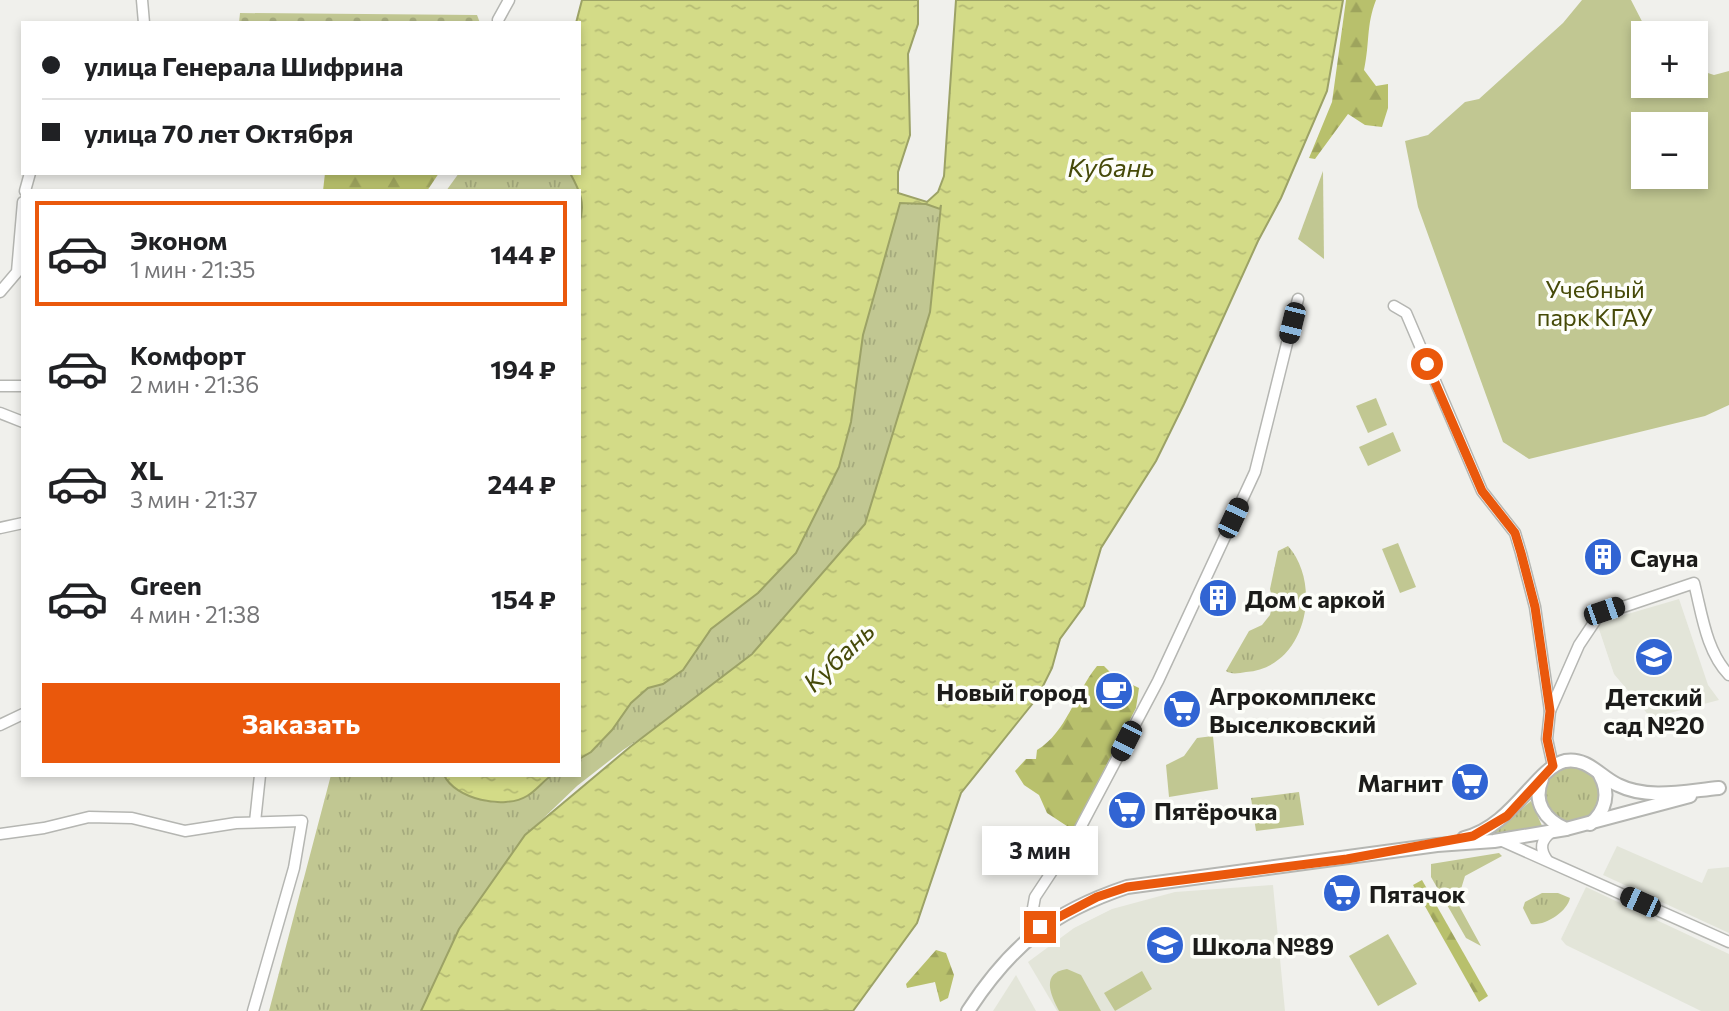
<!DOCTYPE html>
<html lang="ru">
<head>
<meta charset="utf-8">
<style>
	:root { --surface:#fff; --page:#f6f6f6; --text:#202124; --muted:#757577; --line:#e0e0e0; --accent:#ea580c }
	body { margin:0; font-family:Commissioner,sans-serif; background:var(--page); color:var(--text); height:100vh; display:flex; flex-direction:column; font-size:26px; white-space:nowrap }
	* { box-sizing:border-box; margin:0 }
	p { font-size:23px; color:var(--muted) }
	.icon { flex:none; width:38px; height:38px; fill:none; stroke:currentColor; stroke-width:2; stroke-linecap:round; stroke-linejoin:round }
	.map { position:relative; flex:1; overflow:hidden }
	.side { position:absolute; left:21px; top:189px; width:560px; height:588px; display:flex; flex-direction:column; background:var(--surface); border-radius:0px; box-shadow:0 4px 10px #0003 }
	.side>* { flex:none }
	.hud { position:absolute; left:21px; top:21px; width:560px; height:154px; border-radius:0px; box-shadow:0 4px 10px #0003; display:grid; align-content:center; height:154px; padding:0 21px; background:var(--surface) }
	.controls { position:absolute; left:1631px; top:21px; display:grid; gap:14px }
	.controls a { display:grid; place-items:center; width:77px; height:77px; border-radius:0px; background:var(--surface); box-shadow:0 4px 10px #0003; font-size:35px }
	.end { position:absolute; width:32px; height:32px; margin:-16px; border:9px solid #ea580c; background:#fff; box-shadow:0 0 0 4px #fff }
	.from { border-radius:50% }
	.bubble { position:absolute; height:49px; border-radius:0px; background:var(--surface); box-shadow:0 4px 10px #0003; font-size:23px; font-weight:700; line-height:49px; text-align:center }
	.car { position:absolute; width:21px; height:42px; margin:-21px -10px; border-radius:9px; box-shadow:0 0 5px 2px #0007; background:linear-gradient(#222 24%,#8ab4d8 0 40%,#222 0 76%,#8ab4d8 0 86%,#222 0) }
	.hud b { display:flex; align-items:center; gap:24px; height:66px; font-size:26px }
	.hud b+b { border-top:2px solid var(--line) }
	.hud i { width:18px; height:18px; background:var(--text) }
	ul { padding:12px 0 0; list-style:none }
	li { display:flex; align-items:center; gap:21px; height:105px; margin:0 14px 10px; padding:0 7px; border:4px solid transparent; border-radius:0px }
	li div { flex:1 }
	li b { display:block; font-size:26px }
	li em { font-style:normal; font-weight:700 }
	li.current { border-color:var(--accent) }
	li>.icon { width:63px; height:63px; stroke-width:1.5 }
	.primary-button { display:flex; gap:14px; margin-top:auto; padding:14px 21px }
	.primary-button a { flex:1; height:80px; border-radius:0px; background:var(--accent); color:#fff; font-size:28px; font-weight:700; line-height:80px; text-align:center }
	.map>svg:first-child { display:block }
</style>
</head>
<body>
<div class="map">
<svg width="1729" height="1011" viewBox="0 0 1729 1011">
	<defs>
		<pattern id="grass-tufts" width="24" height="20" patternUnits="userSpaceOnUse" patternTransform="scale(1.75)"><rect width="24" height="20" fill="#c1c792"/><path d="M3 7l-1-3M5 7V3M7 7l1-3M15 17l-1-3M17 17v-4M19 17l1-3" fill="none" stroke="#a5aa7d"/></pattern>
		<pattern id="forest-firs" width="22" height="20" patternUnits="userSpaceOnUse" patternTransform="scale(1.75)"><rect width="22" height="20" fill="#b8c06c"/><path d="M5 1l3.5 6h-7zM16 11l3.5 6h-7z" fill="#9ea45d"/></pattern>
		<pattern id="cemetery-stones" width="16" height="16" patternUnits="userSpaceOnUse" patternTransform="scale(1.75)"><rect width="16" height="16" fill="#c1c792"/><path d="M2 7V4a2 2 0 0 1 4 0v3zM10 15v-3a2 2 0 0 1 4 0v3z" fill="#a5aa7d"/></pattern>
		<pattern id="water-ripples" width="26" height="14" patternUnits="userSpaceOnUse" patternTransform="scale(1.75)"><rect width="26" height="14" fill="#d3db87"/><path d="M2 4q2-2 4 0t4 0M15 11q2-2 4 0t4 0" fill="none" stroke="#b5bb74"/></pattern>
	</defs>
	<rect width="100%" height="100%" fill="#f0f0ec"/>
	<g fill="#e3e5d9">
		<polygon points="1679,599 1708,685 1719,700 1651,718 1614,674 1597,623"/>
		<polygon points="1617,846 1702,883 1708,869 1729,867 1729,933 1603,875"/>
		<polygon points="1273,885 1285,1011 1057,1011 1028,962 1074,928 1112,909 1175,892"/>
		<polygon points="1586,887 1729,954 1729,1011 1701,1011 1566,945 1561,939"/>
		<polygon points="1016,975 1036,1011 993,1011"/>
	</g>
	<g fill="url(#grass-tufts)">
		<path d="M459 173H570C581 191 586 204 579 224V191H446Z"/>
		<path d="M900 203 927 204 940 209 935 289 921 364 881 507 765 641 700 699 623 750 577 786 530 831 494 878 426 1011H269L331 775H444C453 795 496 809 516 800 529 794 539 779 552 775 560 773 571 775 579 775V759L591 752 612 730 631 703 648 688 663 684 683 670 711 629 758 593 796 553 839 467 851 422 863 335Z"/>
		<path d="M1288 546C1323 585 1306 668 1246 672 1239 673 1232 675 1226 671L1249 631 1262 625 1270 615 1273 602 1270 589 1278 551Z"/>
		<circle cx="1572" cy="795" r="28"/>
		<polygon points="1299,792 1304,825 1256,831 1251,798"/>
		<polygon points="1531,801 1543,828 1493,835 1494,832"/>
		<polygon points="1499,853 1502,856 1465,876 1457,902 1481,946 1466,938 1431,877 1431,864"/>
		<path d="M1542 893H1558L1570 898C1567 912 1545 926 1531 924L1523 908 1525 902Z"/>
	</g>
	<g fill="url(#forest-firs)">
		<path d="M1346 0H1376C1366 26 1370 42 1364 70L1376 86 1388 84V108L1382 127 1365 125 1348 114 1315 159 1309 158 1332 102Z"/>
		<polygon points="325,173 439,173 427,191 323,191"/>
		<path d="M1097 666H1104L1114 676 1139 688 1136 708 1073 830 1047 813 1039 795 1024 785 1015 771 1026 759H1036L1037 750C1067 732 1075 693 1097 666Z"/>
		<polygon points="1422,880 1488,996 1479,1002 1413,885"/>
		<polygon points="936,950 946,953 954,975 948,998 940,1002 935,982 907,988 906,984"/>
	</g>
	<polygon fill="url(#cemetery-stones)" points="240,13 477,15 480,23 239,23"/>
	<g fill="#c1c792" fill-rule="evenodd">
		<path d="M1582 0H1631L1648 33H1643V86H1696V69L1714 75 1729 71V405L1705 416 1529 459 1503 442 1418 207 1405 141 1428 135 1465 102 1479 99 1563 23ZM1643 124H1696V177H1643Z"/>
		<polygon points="1323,171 1324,259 1298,239"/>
		<polygon points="1376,398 1387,425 1368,433 1356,406"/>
		<polygon points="1393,432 1401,451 1368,466 1359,447"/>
		<polygon points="1398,543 1416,587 1400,593 1382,549"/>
		<polygon points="1213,736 1218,789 1169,797 1166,765 1184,756 1197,738"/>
		<polygon points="1388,934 1417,984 1378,1006 1349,956"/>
		<path d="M1067 969 1081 975 1101 1011H1059C1050 994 1041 973 1067 969Z"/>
		<polygon points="1142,971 1152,989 1115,1011 1104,993"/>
	</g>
	<g fill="url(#water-ripples)" stroke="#9ca266" stroke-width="2">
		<path d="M582 0H918V24L908 54 910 135 898 172V193L927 202 938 192 944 176 956 0H1343L1327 91 1281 198 1258 241 1184 404 1156 461 1101 548 1084 606 1060 639 1052 668 1037 698 961 793 917 923 853 1011H421L459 929 525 835 630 747 752 654 865 524 930 312 941 205 940 209 926 204 900 203 863 335 851 422 839 467 796 553 758 593 711 629 683 670 663 684 648 688 631 703 612 730 591 752 579 759V224C586 204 580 191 570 173H579V23H576Z"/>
		<path d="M444 775H552C543 781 536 791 527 796 504 810 455 799 444 775Z"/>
	</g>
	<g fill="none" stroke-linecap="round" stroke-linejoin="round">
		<defs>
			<g id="minor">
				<polyline points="142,0 144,23"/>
				<polyline points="498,20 509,0"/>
				<polyline points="25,191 30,173"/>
				<polyline points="0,292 17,272 23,202"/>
				<polyline points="1394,306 1406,313 1482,491 1515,533 1521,553 1535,607 1550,711 1547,739 1553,766"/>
				<polyline points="0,386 23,386"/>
				<polyline points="0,413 23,422"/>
				<polyline points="0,528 23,523"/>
				<path d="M1550 711 1579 645 1599 615 1694 583C1702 614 1706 651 1729 675"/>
				<polyline points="0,725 23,714"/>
				<polyline points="255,822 260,775"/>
				<polyline points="0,834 44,828 89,817 132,818 185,831 236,823 302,821 294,868 253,1011"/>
				<polyline points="1500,840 1729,942"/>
				<path d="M1547 860C1539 848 1541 841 1551 832"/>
				<polyline points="1040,927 1033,908 1035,897 1078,832 1158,681 1255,472 1298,299"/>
			</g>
			<g id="major">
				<path d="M1542 779C1532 802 1545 820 1566 829L1690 796"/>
				<path d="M1590 824C1606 811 1610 793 1600 775"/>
				<path d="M1464 838C1512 827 1536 768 1565 761 1588 757 1600 777 1618 785 1648 800 1686 791 1719 788"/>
				<path d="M968 1011C1011 945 1052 912 1127 887L1437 845 1494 841 1566 829"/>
			</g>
		</defs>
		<use href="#minor" stroke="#b5b6b2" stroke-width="13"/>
		<use href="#major" stroke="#b5b6b2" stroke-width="16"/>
		<use href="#minor" stroke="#fff" stroke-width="10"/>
		<use href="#major" stroke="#fff" stroke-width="12"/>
	</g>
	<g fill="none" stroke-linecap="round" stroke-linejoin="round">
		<polyline stroke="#ea580c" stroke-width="9" points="1040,927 1097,897 1127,887 1347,859 1473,836 1507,816 1553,766 1547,739 1550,711 1535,607 1521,553 1515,533 1482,491 1427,364"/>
	</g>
	<defs>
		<symbol id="building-disc" viewBox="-11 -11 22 22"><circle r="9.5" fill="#3164d3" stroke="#fdfef9"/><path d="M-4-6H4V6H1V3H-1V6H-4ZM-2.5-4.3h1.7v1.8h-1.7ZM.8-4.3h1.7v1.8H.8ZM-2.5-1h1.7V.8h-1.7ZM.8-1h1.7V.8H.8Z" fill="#fff"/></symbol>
		<symbol id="school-disc" viewBox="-11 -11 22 22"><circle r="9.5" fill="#3164d3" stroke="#fdfef9"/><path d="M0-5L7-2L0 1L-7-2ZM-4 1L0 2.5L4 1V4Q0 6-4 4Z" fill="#fff"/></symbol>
		<symbol id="cafe-disc" viewBox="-11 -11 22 22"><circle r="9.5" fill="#3164d3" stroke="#fdfef9"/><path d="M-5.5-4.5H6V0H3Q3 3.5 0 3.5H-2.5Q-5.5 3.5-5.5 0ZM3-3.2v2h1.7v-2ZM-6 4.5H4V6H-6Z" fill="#fff"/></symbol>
		<symbol id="supermarket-disc" viewBox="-11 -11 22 22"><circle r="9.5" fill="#3164d3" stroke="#fdfef9"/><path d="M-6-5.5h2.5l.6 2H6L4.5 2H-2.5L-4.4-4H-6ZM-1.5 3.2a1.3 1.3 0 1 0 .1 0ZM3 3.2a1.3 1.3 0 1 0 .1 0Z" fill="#fff"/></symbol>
	</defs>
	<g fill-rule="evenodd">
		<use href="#building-disc" x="1581" y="535" width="44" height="44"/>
		<use href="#building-disc" x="1196" y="576" width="44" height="44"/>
		<use href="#school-disc" x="1632" y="635" width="44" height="44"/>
		<use href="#cafe-disc" x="1092" y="669" width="44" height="44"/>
		<use href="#supermarket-disc" x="1160" y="687" width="44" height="44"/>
		<use href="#supermarket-disc" x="1448" y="760" width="44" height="44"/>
		<use href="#supermarket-disc" x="1105" y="788" width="44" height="44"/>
		<use href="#supermarket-disc" x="1320" y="871" width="44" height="44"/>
		<use href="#school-disc" x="1143" y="923" width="44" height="44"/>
	</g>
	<g text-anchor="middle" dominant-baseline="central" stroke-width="7" stroke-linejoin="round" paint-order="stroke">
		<g font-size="24" fill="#464a08" stroke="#fdfef9">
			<text x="1595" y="288">Учебный<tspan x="1595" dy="28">парк КГАУ</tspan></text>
		</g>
		<g font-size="24" font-weight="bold" fill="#1c1c1a" stroke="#fdfef9" text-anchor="start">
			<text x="1630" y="557">Сауна</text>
			<text x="1245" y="598">Дом с аркой</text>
			<text x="1087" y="691" text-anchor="end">Новый город</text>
			<text x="1209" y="695">Агрокомплекс<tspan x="1209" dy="28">Выселковский</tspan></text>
			<text x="1654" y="696" text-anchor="middle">Детский<tspan x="1654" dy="28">сад №20</tspan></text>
			<text x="1443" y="782" text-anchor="end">Магнит</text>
			<text x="1154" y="810">Пятёрочка</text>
			<text x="1369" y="893">Пятачок</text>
			<text x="1192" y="945">Школа №89</text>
		</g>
		<g font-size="26" font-style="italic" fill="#464a09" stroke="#fdfef9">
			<text x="1111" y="166">Кубань</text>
			<text transform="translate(838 656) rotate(-44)">Кубань</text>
		</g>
	</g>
</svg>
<div class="controls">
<a>+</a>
<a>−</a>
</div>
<i class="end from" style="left:1427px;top:364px"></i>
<i class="end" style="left:1040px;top:927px"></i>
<div class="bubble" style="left:982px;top:826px;width:116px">3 мин</div>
<i class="car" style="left:1292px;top:323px;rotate:194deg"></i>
<i class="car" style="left:1233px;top:518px;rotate:25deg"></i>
<i class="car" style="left:1604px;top:611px;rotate:71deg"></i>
<i class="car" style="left:1126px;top:741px;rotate:207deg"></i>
<i class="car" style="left:1640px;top:902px;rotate:294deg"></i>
<div class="hud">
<b><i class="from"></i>улица Генерала Шифрина</b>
<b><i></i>улица 70 лет Октября</b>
</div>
<section class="side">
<ul>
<li class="current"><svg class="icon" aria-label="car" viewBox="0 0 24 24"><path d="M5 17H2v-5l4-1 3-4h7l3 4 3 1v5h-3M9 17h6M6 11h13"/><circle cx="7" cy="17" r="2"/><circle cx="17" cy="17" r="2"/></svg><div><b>Эконом</b><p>1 мин · 21:35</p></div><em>144 ₽</em></li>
<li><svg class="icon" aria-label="car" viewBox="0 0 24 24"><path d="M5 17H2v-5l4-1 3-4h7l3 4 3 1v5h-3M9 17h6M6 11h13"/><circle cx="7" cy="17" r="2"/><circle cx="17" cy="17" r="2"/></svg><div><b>Комфорт</b><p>2 мин · 21:36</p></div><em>194 ₽</em></li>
<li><svg class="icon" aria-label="car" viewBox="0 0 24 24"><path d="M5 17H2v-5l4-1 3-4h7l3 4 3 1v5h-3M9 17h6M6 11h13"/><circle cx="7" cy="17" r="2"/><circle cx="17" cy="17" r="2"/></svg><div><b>XL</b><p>3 мин · 21:37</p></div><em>244 ₽</em></li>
<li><svg class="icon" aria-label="car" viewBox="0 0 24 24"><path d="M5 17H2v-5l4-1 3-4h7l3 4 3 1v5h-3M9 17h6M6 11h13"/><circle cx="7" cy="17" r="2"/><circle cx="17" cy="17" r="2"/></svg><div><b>Green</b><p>4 мин · 21:38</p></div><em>154 ₽</em></li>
</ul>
<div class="primary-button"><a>Заказать</a></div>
</section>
</div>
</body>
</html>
